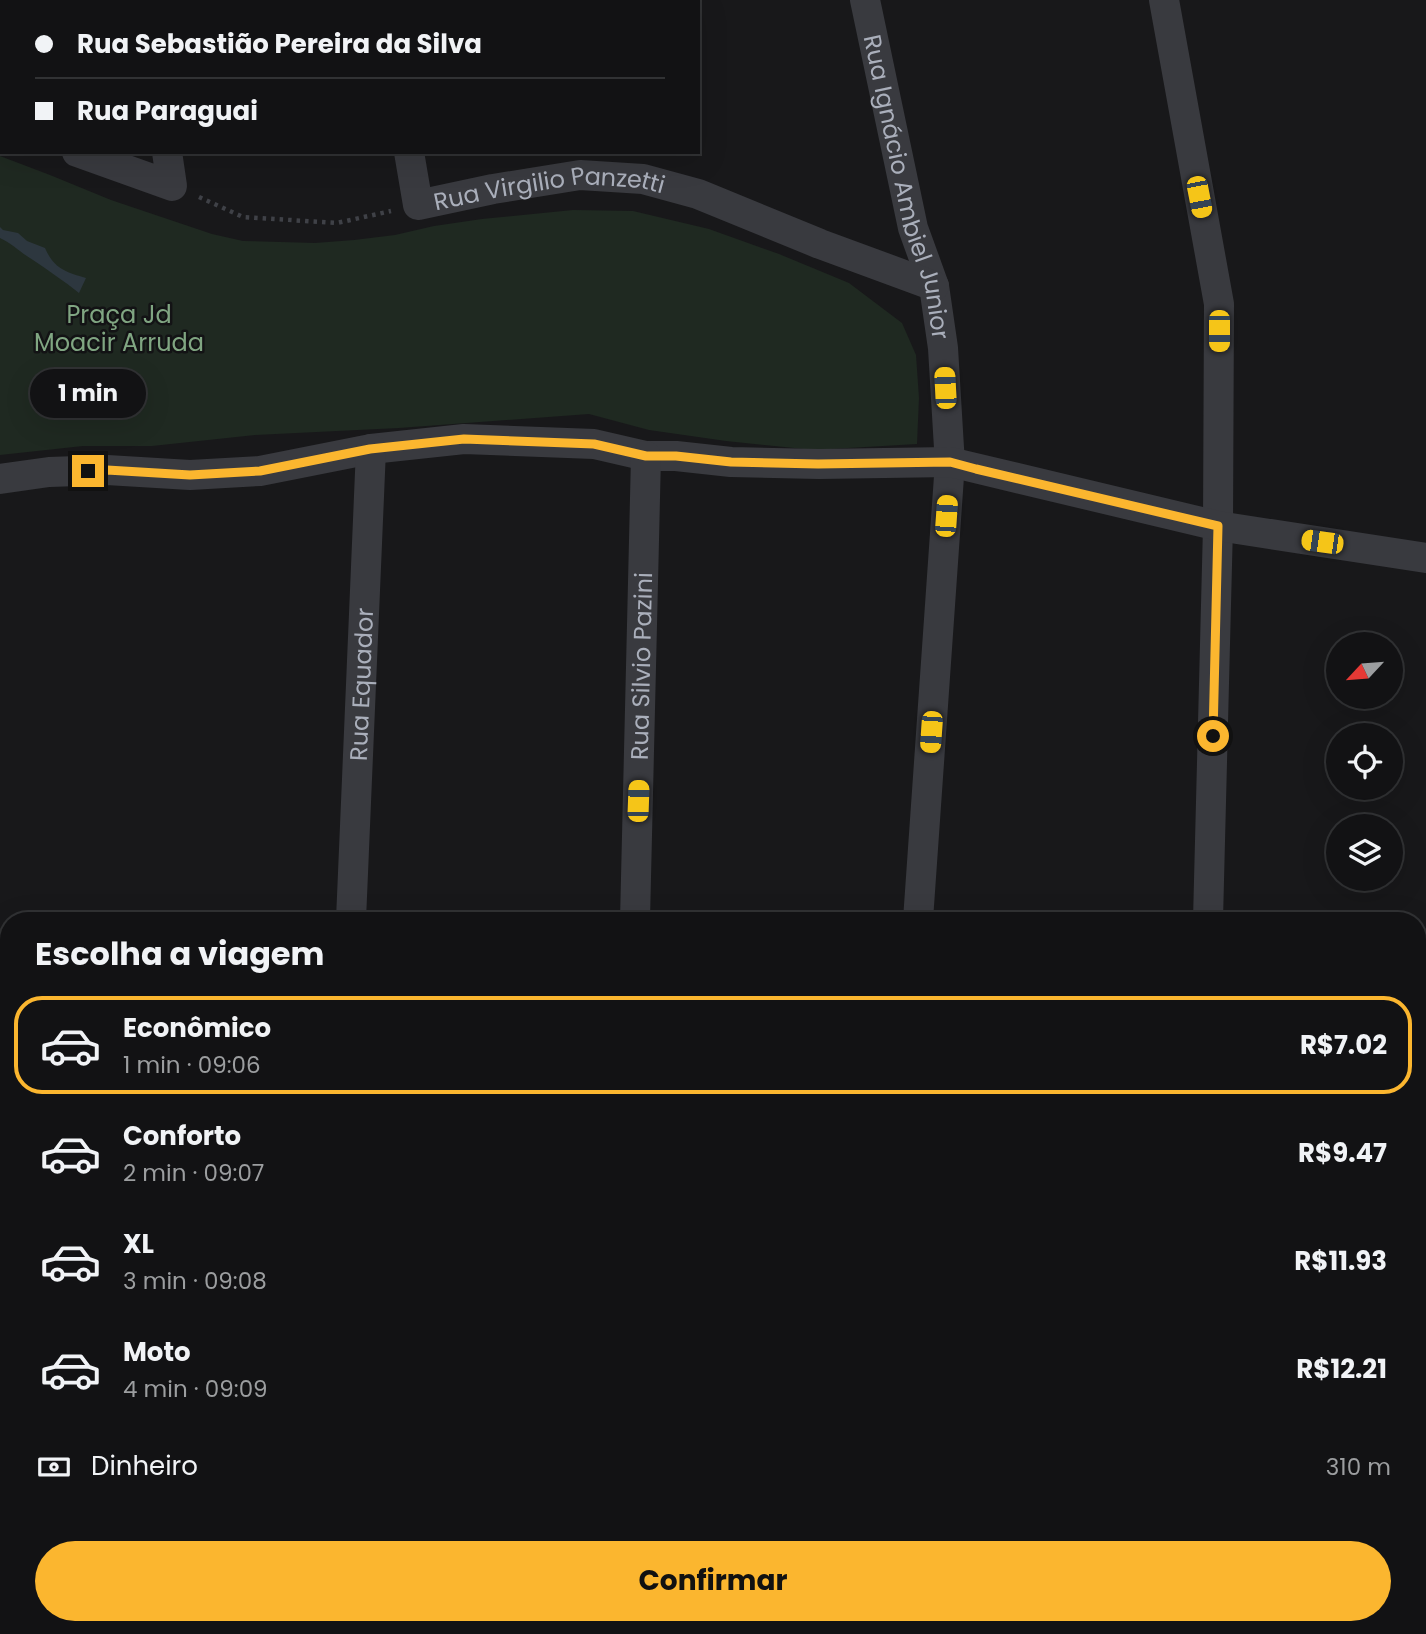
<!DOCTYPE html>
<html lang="pt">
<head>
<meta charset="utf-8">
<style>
	:root { --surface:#121214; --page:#1f2022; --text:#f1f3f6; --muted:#9c9ea0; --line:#313234; --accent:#fbb62f }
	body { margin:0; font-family:Poppins,sans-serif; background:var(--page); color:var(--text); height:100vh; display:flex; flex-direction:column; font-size:26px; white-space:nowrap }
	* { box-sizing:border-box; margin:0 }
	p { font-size:23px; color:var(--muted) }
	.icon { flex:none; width:38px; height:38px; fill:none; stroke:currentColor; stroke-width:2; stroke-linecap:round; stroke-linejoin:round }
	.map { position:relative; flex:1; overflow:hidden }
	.side { position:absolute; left:0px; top:912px; width:1426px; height:723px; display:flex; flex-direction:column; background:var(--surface); border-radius:28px 28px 0 0; box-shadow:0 7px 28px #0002,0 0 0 2px var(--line) }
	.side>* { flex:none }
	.guide { position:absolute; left:0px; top:0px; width:700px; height:154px; box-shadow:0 7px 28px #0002,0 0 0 2px var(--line); display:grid; align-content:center; height:154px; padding:0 35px; background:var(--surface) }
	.needle { width:46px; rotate:244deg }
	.controls { position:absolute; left:1326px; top:632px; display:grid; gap:14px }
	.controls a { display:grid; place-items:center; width:77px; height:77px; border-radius:50%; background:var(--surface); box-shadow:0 7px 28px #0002,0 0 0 2px var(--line); font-size:35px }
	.end { position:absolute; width:32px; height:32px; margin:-16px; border:9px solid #fbb62f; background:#111; box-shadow:0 0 0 4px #111 }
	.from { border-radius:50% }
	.bubble { position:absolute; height:49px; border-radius:24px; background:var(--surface); box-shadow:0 7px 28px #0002,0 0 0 2px var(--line); font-size:23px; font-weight:700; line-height:49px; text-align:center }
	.car { position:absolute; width:21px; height:42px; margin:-21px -10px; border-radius:9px; box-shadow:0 0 5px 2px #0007; background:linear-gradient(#f5c518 24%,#345 0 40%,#f5c518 0 76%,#345 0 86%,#f5c518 0) }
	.guide b { display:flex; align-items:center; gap:24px; height:66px; font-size:26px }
	.guide b+b { border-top:2px solid var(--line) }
	.guide i { width:18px; height:18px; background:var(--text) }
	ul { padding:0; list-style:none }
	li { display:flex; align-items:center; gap:21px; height:98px; margin:0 14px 10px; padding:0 21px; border:4px solid transparent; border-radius:28px }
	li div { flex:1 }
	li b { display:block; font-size:26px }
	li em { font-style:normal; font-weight:700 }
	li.on { border-color:var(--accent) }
	li>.icon { width:63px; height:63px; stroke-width:1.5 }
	h2 { padding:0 35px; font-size:32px; line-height:84px }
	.pay { display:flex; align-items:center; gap:18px; height:77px; padding:0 35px; font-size:26px }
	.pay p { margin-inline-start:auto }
	.primary-button { display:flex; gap:14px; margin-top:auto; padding:14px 35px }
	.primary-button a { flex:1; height:80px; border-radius:42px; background:var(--accent); color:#111; font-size:28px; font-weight:700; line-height:80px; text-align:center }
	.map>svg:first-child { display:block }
</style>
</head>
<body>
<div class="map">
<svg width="1426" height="1634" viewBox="0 0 1426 1634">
	<rect width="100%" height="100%" fill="#18181a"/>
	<g fill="#1f2921">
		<polygon points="0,156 50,175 111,200 212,234 243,241 315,243 354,240 395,235 434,226 482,219 573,210 633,211 709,229 779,254 849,283 902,323 916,355 919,398 917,444 814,450 726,441 649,430 589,414 399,428 255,435 152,446 83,446 0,455"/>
		<polygon points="9,1087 9,1149 0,1148 0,1089"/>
		<polygon points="432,1626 634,1626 638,1634 439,1634"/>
	</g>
	<path fill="#2d373f" d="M0 227 3 230 18 233 27 241 45 248C54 269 66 272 86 278L79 293C64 281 49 271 33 260 21 253 13 244 0 238Z"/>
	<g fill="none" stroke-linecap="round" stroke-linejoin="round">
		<polyline stroke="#3f4147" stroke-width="4.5" stroke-dasharray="3.5 5" stroke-linecap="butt" points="199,197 243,217 337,223 391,211"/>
		<g stroke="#393a3f" stroke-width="30">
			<polyline points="143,0 143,2"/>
			<polyline points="383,0 383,2"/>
			<polyline points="612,0 613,2"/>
			<path id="s1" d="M865 0 913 228 934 286 943 348 949 448 950 462 918 920"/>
			<polyline points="1164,0 1219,304 1218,526 1208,920"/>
			<polyline points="0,125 2,126"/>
			<polyline points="77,152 172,186 167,152"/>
			<path id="s2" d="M409 152 418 205 493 189 580 175 643 179 698 194 820 244 934 286"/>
			<polyline points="0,479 49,472 107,470 190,475 260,471 371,449 464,439 594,444 646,456 676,456 731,462 819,464 950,462 1218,526 1426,558"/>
			<path id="s3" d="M351 920 371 449"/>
			<path id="s4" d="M635 920 646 456"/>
			<polyline points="0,1178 9,1179"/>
			<polyline points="1418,1570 1426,1570"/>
			<polyline points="404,1626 411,1634"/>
			<polyline points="713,1626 724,1634"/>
			<polyline points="977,1634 978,1626"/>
			<polyline points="1200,1634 1200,1626"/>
		</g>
		<g stroke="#55575f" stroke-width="38">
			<polyline points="0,978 9,977"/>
			<polyline points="1418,1000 1426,1000"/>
			<polyline points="0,1044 9,1042"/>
			<polyline points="1418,1064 1426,1064"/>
		</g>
	</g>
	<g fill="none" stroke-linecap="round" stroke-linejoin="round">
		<polyline stroke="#fbb62f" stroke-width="9" points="88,471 107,470 190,475 260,471 370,449 464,439 594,444 646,456 676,456 731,462 818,464 950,462 976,469 1218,526 1213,736"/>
	</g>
	<g text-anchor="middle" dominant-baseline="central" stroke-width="5" stroke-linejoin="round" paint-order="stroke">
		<g font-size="24" fill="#aaafbb" stroke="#131315">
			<text stroke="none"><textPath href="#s1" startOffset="192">Rua Ignácio Ambiel Junior</textPath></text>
			<text stroke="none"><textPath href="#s2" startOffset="187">Rua Virgilio Panzetti</textPath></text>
			<text stroke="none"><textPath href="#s4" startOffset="254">Rua Silvio Pazini</textPath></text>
			<text stroke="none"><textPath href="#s3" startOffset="236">Rua Equador</textPath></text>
		</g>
		<g font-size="24" fill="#80a682" stroke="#131315">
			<text x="119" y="314">Praça Jd<tspan x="119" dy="28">Moacir Arruda</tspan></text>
		</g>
	</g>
</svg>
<div class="controls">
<a><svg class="needle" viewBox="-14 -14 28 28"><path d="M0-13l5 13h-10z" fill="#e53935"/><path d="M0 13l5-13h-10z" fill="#9c9ea0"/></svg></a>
<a><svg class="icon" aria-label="locate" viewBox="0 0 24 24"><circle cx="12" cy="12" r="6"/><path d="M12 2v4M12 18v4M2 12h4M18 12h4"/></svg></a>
<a><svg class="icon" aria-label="layers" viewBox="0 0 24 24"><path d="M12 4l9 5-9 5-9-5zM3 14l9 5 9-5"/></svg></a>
</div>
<i class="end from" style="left:1213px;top:736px"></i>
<i class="end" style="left:88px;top:471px"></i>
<div class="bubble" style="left:30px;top:369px;width:116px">1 min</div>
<i class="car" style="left:1199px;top:197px;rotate:169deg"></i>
<i class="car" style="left:1219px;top:331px;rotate:180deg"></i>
<i class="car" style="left:945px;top:388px;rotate:357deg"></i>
<i class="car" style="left:946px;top:516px;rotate:4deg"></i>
<i class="car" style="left:1322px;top:542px;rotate:278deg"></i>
<i class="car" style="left:931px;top:732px;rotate:184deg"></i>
<i class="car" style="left:638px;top:801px;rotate:2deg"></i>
<div class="guide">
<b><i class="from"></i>Rua Sebastião Pereira da Silva</b>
<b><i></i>Rua Paraguai</b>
</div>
<section class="side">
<h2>Escolha a viagem</h2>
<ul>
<li class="on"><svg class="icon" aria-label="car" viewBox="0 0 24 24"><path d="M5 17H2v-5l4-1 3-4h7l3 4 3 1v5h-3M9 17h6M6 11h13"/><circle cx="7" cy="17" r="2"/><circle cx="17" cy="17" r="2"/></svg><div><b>Econômico</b><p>1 min · 09:06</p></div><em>R$7.02</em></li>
<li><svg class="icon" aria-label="car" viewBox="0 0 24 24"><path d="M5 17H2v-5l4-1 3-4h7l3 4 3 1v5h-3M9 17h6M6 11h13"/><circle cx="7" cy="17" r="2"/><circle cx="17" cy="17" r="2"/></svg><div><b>Conforto</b><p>2 min · 09:07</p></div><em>R$9.47</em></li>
<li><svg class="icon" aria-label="car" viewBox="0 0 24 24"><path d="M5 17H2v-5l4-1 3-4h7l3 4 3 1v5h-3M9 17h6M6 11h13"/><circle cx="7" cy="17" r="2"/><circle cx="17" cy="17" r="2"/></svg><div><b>XL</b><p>3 min · 09:08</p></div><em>R$11.93</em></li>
<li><svg class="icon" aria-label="car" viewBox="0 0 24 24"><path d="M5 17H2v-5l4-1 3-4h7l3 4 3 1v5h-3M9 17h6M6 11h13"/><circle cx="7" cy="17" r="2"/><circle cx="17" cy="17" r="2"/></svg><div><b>Moto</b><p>4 min · 09:09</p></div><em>R$12.21</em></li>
</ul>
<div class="pay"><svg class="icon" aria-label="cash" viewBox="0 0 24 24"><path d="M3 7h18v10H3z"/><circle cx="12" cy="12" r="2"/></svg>Dinheiro<p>310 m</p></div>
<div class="primary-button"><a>Confirmar</a></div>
</section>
</div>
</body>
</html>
